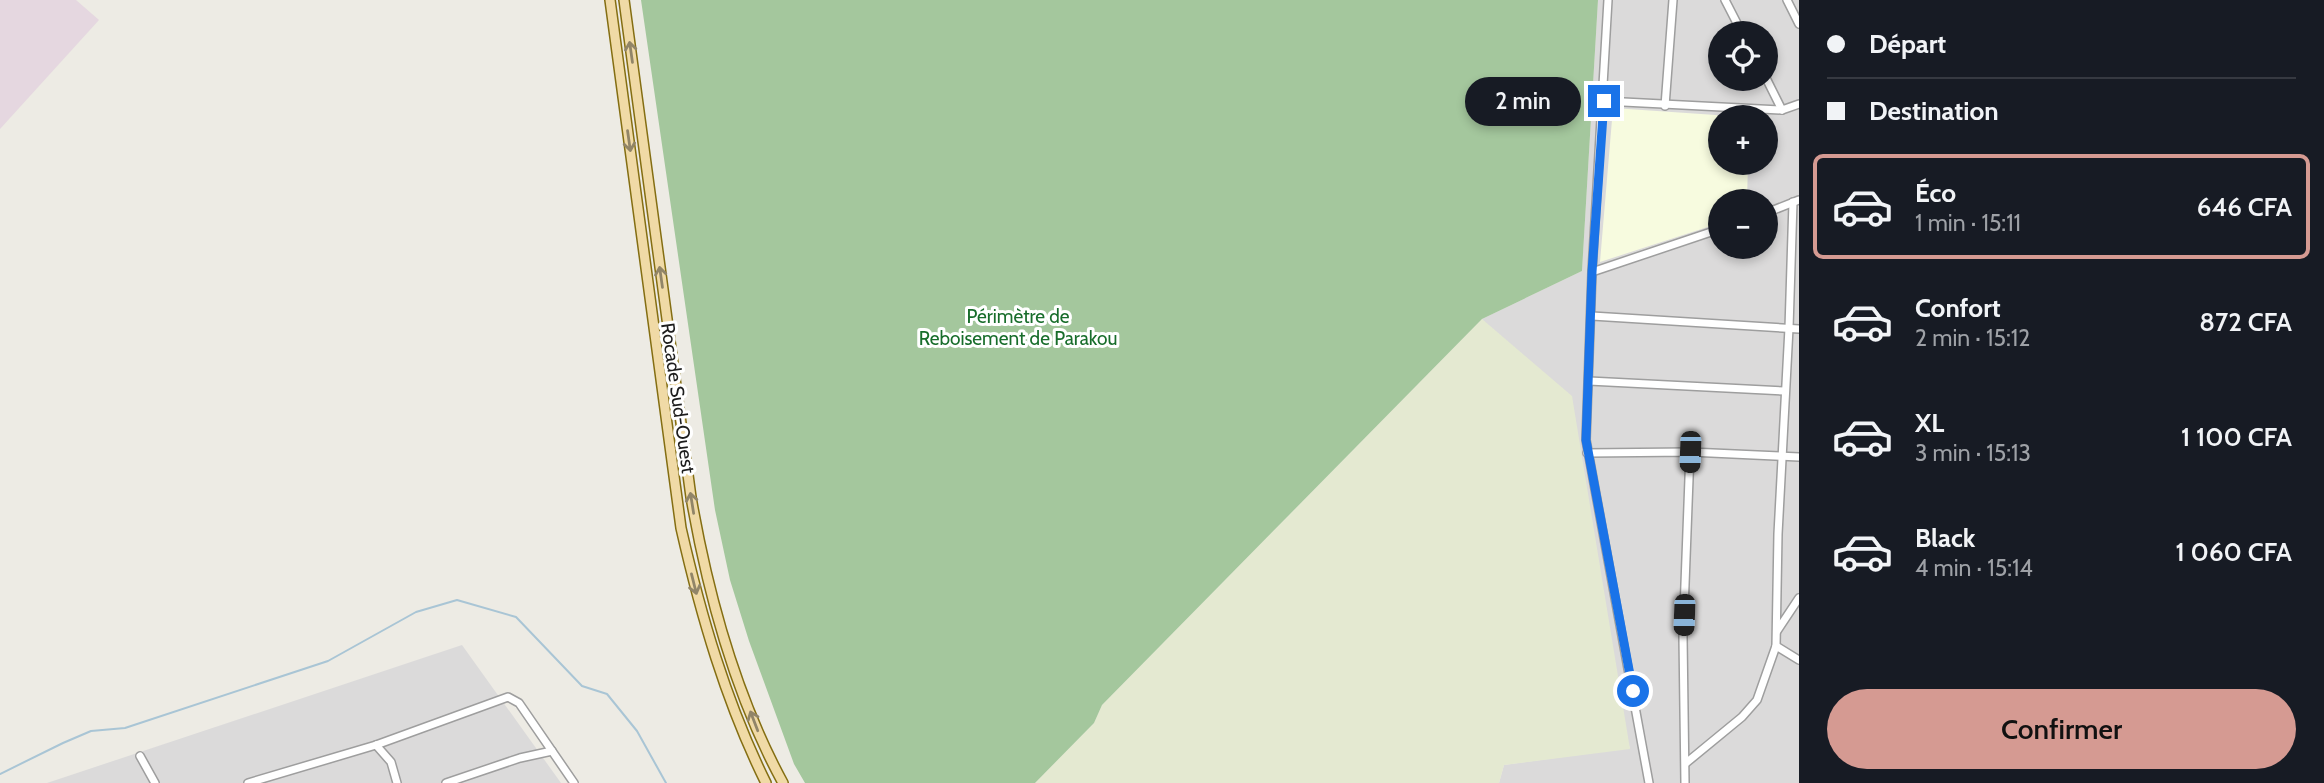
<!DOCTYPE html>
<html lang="fr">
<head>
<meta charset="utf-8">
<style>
	:root { --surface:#171b24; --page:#20242c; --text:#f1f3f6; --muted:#9ea1a6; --line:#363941; --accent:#d59a92 }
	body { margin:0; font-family:Cabin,sans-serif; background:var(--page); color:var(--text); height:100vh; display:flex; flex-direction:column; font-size:26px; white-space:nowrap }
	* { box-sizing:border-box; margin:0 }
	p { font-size:23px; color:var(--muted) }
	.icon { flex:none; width:38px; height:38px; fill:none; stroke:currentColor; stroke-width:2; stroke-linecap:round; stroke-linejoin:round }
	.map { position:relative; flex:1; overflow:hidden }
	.drawer { display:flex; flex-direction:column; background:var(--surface); width:525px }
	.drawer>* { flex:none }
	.hud { display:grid; align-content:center; height:154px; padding:0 28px; background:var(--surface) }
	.fabs { position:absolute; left:1708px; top:21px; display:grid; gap:14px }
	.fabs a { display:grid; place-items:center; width:70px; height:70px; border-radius:50%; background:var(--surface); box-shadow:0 4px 10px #0003; font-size:35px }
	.end { position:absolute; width:32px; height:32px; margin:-16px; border:9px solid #1a73e8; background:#fff; box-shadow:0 0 0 4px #fff }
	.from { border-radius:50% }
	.bubble { position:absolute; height:49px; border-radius:24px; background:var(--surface); box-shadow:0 4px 10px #0003; font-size:23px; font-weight:600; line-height:49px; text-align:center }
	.car { position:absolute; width:21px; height:42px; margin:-21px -10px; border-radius:9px; box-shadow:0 0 5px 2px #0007; background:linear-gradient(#222 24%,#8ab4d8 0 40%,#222 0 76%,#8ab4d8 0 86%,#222 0) }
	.hud b { display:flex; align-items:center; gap:24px; height:66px; font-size:26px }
	.hud b+b { border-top:2px solid var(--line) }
	.hud i { width:18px; height:18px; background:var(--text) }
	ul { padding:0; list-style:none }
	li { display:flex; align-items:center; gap:21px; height:105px; margin:0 14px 10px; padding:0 14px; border:4px solid transparent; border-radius:10px }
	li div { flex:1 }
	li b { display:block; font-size:26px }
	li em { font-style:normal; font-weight:600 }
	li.on { border-color:var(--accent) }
	li>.icon { width:63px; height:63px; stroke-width:1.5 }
	.button { display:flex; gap:14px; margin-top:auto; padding:14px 28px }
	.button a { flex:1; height:80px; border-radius:42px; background:var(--accent); color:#111; font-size:28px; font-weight:600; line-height:80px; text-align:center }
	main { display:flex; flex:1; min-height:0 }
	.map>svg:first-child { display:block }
</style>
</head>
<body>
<main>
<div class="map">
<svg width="1799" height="783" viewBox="0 0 1799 783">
	<rect width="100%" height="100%" fill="#edebe4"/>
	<g fill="#dbdada" fill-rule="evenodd">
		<path d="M1598 0H1799V783H1499L1504 765 1630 748 1482 319 1582 271ZM1720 33H1766V79H1720ZM1720 117H1766V163H1720ZM1720 201H1766V247H1720Z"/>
		<polygon points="462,645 561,783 47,783"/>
	</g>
	<polygon fill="#e5d7e0" points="0,0 76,0 99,20 0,129"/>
	<polygon fill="#f7fbdf" points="1613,108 1745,117 1720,117 1720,163 1748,163 1747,201 1720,201 1720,223 1600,262"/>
	<polygon fill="#e4e9d1" points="1482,319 1572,396 1630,749 1504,765 1499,783 1035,783 1094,723 1102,705"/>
	<polygon fill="#a4c79d" points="641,0 1598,0 1582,271 1482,319 1102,705 1094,723 1035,783 805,783 794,764 749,641 730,580 715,510"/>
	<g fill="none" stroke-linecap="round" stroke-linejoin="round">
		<polyline stroke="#a9c5d5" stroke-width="2" points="0,774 63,743 91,731 125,728 328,661 416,612 457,600 516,617 582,686 607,694 637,731 666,783"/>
		<defs>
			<g id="minor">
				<polyline points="1608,0 1592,272 1586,440 1649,783"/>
				<polyline points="1725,0 1742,33"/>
				<polyline points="1787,0 1799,24"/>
				<polyline points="1766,78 1782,110"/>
				<polyline points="1604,101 1782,110 1799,104"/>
				<polyline points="1665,106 1673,0"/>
				<polyline points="1766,213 1799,200"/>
				<polyline points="1592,272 1720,229"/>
				<polyline points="1592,316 1799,329"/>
				<polyline points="1589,381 1785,391"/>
				<polyline points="1587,453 1690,452 1799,457"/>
				<polyline points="1777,631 1799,598"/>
				<polyline points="1776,646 1799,660"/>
				<polyline points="376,745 391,762 397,783"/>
				<polyline points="140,756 155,783"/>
				<polyline points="1686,763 1742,717 1757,700 1776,646 1778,534 1789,328 1793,202"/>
				<polyline points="248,783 376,745 508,697 519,703 574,783"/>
				<polyline points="446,783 520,758 552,751"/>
				<polyline points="1685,783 1683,637 1690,452"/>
			</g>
			<g id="major">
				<path d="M610 0 681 528C701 616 726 702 766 783"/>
				<path d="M624 0 691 497C708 595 735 695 783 783"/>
			</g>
		</defs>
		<use href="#minor" stroke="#9e9e9e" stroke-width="10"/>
		<use href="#major" stroke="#846e12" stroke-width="12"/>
		<use href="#minor" stroke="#fff" stroke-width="7"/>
		<use href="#major" stroke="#f0daa6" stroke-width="9"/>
	</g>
	<defs><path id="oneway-shaft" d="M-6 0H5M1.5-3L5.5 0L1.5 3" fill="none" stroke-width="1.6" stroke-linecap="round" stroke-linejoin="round" transform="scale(1.75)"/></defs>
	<g stroke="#918568">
		<use href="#oneway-shaft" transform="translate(631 52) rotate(-98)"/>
		<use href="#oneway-shaft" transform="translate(629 141) rotate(82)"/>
		<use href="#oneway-shaft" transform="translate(661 277) rotate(-98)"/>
		<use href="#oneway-shaft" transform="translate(692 503) rotate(-99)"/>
		<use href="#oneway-shaft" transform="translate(694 584) rotate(76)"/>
		<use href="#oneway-shaft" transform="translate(754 721) rotate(-111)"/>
	</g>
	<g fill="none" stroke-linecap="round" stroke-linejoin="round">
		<polyline stroke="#1a73e8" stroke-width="9" points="1604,101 1592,272 1586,440 1633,691"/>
	</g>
	<g text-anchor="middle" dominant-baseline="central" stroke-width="6" stroke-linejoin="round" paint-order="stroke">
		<g font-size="19" fill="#186d2b" stroke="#fff">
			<text x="1018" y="316">Périmètre de<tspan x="1018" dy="22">Reboisement de Parakou</tspan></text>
		</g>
		<g font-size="19" fill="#1d1d1d" stroke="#fff">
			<text transform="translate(678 398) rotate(82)">Rocade Sud-Ouest</text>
		</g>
	</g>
</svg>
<div class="fabs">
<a><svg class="icon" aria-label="locate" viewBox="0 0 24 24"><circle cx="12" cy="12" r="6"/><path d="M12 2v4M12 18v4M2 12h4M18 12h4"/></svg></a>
<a>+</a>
<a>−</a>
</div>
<i class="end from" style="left:1633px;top:691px"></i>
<i class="end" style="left:1604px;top:101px"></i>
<div class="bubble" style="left:1465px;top:77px;width:116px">2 min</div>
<i class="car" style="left:1690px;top:452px;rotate:182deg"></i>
<i class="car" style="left:1684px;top:615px;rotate:182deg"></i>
</div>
<section class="drawer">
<div class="hud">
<b><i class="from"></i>Départ</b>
<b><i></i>Destination</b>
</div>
<ul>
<li class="on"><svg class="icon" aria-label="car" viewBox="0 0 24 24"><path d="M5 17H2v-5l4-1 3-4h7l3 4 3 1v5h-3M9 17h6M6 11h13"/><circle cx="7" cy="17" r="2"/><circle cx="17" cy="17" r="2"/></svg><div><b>Éco</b><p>1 min · 15:11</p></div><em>646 CFA</em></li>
<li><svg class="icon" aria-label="car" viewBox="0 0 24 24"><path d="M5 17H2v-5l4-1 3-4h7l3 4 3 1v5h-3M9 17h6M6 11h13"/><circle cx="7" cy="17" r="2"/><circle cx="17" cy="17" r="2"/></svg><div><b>Confort</b><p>2 min · 15:12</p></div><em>872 CFA</em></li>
<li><svg class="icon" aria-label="car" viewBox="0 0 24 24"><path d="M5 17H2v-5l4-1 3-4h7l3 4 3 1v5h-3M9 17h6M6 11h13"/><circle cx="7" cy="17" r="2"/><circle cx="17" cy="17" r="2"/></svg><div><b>XL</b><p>3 min · 15:13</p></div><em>1 100 CFA</em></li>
<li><svg class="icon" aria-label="car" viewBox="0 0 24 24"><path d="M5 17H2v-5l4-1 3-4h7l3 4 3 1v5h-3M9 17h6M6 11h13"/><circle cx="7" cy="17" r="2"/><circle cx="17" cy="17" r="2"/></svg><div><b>Black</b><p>4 min · 15:14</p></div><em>1 060 CFA</em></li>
</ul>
<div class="button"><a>Confirmer</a></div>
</section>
</main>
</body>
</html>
